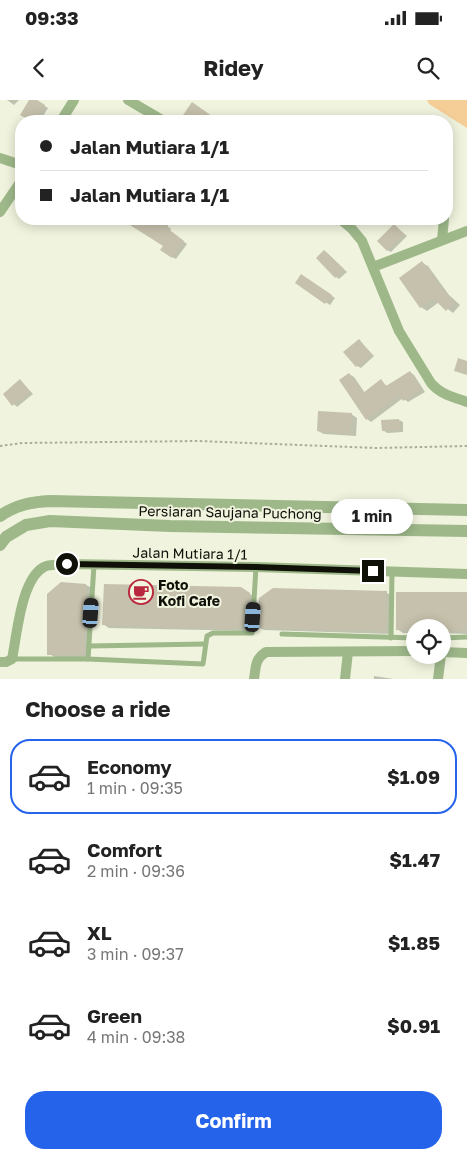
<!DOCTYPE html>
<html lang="en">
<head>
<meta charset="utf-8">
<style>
	:root { --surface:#fff; --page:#f2f2f2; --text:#222; --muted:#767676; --line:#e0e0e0; --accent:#2563eb }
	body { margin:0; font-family:"Golos Text",sans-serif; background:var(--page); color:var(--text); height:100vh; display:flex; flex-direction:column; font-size:19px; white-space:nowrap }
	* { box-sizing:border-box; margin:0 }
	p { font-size:16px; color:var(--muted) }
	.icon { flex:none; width:28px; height:28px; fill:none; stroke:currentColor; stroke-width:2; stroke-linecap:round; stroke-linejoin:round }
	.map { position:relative; height:579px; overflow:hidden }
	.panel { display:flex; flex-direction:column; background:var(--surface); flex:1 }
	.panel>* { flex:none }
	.top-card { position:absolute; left:15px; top:15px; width:438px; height:110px; border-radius:20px; box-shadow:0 2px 12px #0003; display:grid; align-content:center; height:110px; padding:0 25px; background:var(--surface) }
	.controls { position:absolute; left:406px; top:519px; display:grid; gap:10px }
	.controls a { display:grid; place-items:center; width:45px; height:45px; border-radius:50%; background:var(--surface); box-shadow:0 2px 12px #0003; font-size:25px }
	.end { position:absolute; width:22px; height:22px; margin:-11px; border:6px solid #0f1008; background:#fff; box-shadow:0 0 0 2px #fff }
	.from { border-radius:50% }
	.bubble { position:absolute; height:35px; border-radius:18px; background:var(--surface); box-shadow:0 2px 12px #0003; font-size:16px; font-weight:700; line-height:35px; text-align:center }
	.car { position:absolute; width:15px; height:30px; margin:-15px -8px; border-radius:6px; box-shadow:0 0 4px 1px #0007; background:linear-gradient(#222 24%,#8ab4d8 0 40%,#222 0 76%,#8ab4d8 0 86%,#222 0) }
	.top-card b { display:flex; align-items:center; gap:18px; height:48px; font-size:19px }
	.top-card b+b { border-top:1px solid var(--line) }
	.top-card i { width:12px; height:12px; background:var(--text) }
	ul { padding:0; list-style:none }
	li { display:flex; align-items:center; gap:15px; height:75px; margin:0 10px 8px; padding:0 15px; border:2px solid transparent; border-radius:20px }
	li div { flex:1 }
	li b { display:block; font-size:19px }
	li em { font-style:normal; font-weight:700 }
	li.active { border-color:var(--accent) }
	li>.icon { width:45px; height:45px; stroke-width:1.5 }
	h2 { padding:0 25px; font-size:22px; line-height:60px }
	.action { display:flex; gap:10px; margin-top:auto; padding:10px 25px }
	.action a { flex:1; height:58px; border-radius:20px; background:var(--accent); color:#fff; font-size:20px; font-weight:700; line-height:58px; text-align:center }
	.status { display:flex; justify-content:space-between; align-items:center; height:35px; padding:0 25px; background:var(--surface); direction:ltr }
	.status svg { height:14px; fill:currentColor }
	header { display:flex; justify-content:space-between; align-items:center; height:65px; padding:0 25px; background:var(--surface); font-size:22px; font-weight:700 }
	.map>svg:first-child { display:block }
</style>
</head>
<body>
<div class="status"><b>09:33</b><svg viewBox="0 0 49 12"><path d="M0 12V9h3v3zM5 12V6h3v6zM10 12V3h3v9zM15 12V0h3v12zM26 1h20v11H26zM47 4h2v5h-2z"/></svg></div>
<header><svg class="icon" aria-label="back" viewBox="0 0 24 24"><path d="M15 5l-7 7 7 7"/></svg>Ridey<svg class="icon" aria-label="search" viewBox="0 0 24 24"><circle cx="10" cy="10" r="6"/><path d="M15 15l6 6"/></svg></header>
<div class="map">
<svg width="467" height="579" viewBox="0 0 467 579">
	<rect width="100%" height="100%" fill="#f0f3dd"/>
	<polygon fill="#f4cd97" points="427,0 467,0 467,28 429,4"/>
	<g fill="#0003">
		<polygon points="7,0 19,0 14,5"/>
		<polygon points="31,0 35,0 48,8 40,21 34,21 22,14"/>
		<polygon points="33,119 41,119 38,122"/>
		<polygon points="124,119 164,119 162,122 171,129 170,131 187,144 176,159 172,157 165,146 133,127"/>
		<polygon points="394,125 407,136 391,152 387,150"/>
		<polygon points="325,151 347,172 339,179 336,177"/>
		<polygon points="422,163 428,166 449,195 460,205 453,213 439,202 427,211 421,207 400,178"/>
		<polygon points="305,178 335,198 330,205 296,183"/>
		<polygon points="359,240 374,256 361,268 357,266"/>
		<polygon points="410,272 414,275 425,292 408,302 403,298 371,322 367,319 340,280 349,274 354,277 365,293 381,281 388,287"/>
		<polygon points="21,281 33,294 17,307 4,294"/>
		<polygon points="351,314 357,318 356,336 324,334 318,331"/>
		<polygon points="399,320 403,322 403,332 387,333 383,330"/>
		<polygon points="62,484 86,485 92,488 90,557 55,557 49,554"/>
		<polygon points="247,492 256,498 253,531 109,528 103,524"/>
		<polygon points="387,493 393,496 391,534 264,530 258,527"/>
		<polygon points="467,493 467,534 442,533 442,528 415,528 415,533 403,533 397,529"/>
		<polygon points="374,576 394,579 374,579"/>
	</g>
	<g fill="#c6c1ac">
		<polygon points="29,0 37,0 45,5 35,21 31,21 20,15"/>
		<polygon points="192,2 219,21 179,21"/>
		<polygon points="121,119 158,119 168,125 167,128 184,141 172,158 160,150 163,146"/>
		<polygon points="394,124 404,134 387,151 377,141"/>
		<polygon points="324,150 344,169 335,178 316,158"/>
		<polygon points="422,161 443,190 455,201 446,211 434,199 420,208 399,178"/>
		<polygon points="301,174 332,195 325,204 295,183"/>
		<polygon points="359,239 371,254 356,267 343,252"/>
		<polygon points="458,258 467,261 467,275 454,271"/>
		<polygon points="410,271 421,289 403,301 399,295 366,320 339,280 349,273 363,293 381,279 386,286"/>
		<polygon points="20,279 30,292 12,306 3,294"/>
		<polygon points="318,311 352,313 350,334 317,331"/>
		<polygon points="399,319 400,330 382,331 381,320"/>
		<polygon points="61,482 86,484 84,555 47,555 47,494"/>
		<polygon points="104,484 241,487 250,493 248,527 226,529 102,525"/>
		<polygon points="273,488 387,491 387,530 385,531 257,528 259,498"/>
		<polygon points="396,492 467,492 467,531 442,531 442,528 415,528 415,530 396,530"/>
	</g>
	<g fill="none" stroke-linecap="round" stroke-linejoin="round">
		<polyline stroke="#aaac9a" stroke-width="2" stroke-dasharray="2.5 2.5" stroke-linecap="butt" points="0,346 22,343 198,341 376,348 467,346"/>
		<g stroke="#9eb88a" stroke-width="5">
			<polyline points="282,534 415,538"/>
			<polyline points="391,538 392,472"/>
			<polyline points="442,538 467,537"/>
			<polyline points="89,546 205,544"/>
			<polyline points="12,559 88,559 203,564 207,536 213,533 252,533 256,467"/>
			<polyline points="88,559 94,465"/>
		</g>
		<g stroke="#9eb88a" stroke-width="10">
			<polyline points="128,0 164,21"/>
			<polyline points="61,21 74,0"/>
			<polyline points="0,58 21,65"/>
			<polyline points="446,94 447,84"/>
			<polyline points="0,112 21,81"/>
			<path d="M340 119 352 129 362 141 399 231 431 283C440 294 453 297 467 302"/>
			<polyline points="442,140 444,119"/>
			<polyline points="373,167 467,131"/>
			<polyline points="442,552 467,553"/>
			<path d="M0 562H6L12 559C17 535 21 479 44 467 49 464 60 465 67 464L256 467 467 474"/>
			<path d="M254 579C256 566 255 559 266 552L415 551"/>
			<polyline points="345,579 348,552"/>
			<polyline points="438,579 441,555"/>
		</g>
		<g stroke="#9eb88a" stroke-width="12">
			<path d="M0 416C16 405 31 402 50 401L467 410"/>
			<polyline points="0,445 6,437 26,425 50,421 170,426 467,431"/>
		</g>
	</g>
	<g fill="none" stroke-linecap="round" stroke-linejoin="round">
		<polyline stroke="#0f1008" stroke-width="6" points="67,464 256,467 373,471"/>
	</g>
	<defs>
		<symbol id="cafe-ring" viewBox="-11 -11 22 22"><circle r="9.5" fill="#f0f3dd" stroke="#b9273e" stroke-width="1.5"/><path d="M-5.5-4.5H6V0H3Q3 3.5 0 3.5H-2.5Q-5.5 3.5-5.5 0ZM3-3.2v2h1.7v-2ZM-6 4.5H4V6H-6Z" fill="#b9273e"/></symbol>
	</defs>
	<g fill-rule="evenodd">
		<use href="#cafe-ring" x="127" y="478" width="28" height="28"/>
	</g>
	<g text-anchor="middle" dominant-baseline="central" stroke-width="4" stroke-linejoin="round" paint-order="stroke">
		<g font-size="14" fill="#0f1008" stroke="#f0f3dd">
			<text transform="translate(230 412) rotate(1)">Persiaran Saujana Puchong</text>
			<text transform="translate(190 453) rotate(1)">Jalan Mutiara 1/1</text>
		</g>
		<g font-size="14" font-weight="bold" fill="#0f1008" stroke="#f0f3dd" text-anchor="start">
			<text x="158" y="484">Foto<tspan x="158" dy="16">Kofi Cafe</tspan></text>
		</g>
	</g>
</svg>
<div class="controls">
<a><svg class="icon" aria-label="locate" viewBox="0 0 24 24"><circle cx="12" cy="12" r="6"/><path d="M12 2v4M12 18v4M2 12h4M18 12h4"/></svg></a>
</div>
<i class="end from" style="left:67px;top:464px"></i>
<i class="end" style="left:373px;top:471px"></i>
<div class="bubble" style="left:331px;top:399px;width:82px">1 min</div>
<i class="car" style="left:91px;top:513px;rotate:4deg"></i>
<i class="car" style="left:253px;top:517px;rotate:4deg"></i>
<div class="top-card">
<b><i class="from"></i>Jalan Mutiara 1/1</b>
<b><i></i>Jalan Mutiara 1/1</b>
</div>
</div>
<section class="panel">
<h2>Choose a ride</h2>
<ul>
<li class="active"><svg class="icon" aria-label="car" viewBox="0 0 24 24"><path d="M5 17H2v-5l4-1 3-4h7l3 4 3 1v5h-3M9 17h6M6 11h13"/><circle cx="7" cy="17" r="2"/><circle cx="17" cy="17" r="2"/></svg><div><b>Economy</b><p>1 min · 09:35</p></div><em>$1.09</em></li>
<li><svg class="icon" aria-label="car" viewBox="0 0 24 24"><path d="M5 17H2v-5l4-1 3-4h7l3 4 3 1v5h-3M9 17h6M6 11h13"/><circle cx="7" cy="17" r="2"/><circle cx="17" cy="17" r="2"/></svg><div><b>Comfort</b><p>2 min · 09:36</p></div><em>$1.47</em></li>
<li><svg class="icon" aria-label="car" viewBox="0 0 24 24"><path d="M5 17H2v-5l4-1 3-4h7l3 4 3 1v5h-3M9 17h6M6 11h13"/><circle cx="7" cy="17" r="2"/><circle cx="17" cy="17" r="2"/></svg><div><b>XL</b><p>3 min · 09:37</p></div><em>$1.85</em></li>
<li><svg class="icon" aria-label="car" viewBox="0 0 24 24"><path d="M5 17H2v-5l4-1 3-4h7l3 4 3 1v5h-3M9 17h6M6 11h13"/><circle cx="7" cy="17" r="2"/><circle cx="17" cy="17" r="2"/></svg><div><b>Green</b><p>4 min · 09:38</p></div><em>$0.91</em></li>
</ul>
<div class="action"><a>Confirm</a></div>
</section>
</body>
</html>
